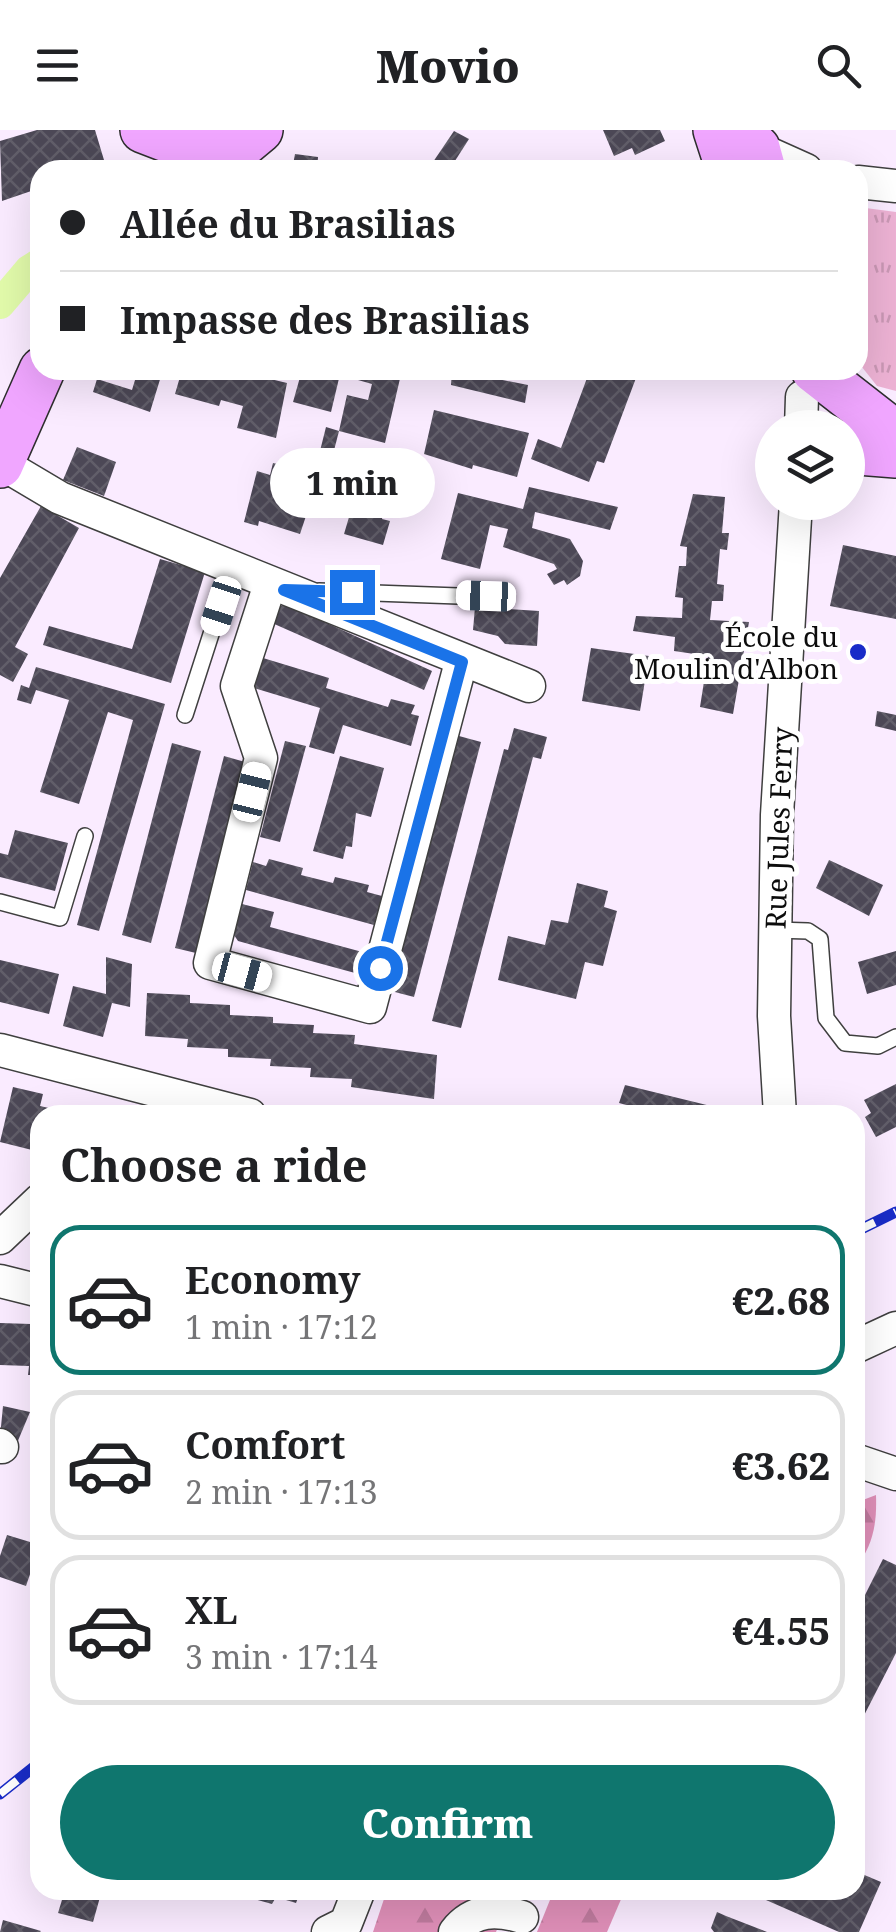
<!DOCTYPE html>
<html lang="en">
<head>
<meta charset="utf-8">
<style>
	:root { --surface:#fff; --page:#f2f2f2; --text:#202124; --muted:#757577; --line:#e0e0e0; --accent:#0f766e }
	body { margin:0; font-family:"Noto Serif",serif; background:var(--page); color:var(--text); height:100vh; display:flex; flex-direction:column; font-size:38px; white-space:nowrap }
	* { box-sizing:border-box; margin:0 }
	p { font-size:32px; color:var(--muted) }
	.icon { flex:none; width:55px; height:55px; fill:none; stroke:currentColor; stroke-width:2; stroke-linecap:round; stroke-linejoin:round }
	.map { position:relative; flex:1; overflow:hidden }
	.details { position:absolute; left:30px; top:975px; width:835px; height:795px; display:flex; flex-direction:column; background:var(--surface); border-radius:30px; box-shadow:0 10px 40px #0002 }
	.details>* { flex:none }
	.top-card { position:absolute; left:30px; top:30px; width:838px; height:220px; border-radius:30px; box-shadow:0 10px 40px #0002; display:grid; align-content:center; height:220px; padding:0 30px; background:var(--surface) }
	.buttons { position:absolute; left:755px; top:280px; display:grid; gap:20px }
	.buttons a { display:grid; place-items:center; width:110px; height:110px; border-radius:50%; background:var(--surface); box-shadow:0 10px 40px #0002; font-size:50px }
	.end { position:absolute; width:45px; height:45px; margin:-22px; border:12px solid #1a73e8; background:#fff; box-shadow:0 0 0 5px #fff }
	.from { border-radius:50% }
	.bubble { position:absolute; height:70px; border-radius:35px; background:var(--surface); box-shadow:0 10px 40px #0002; font-size:32px; font-weight:800; line-height:70px; text-align:center }
	.car { position:absolute; width:30px; height:60px; margin:-30px -15px; border-radius:12px; box-shadow:0 0 8px 2px #0007; background:linear-gradient(#fff 24%,#345 0 40%,#fff 0 76%,#345 0 86%,#fff 0) }
	.top-card b { display:flex; align-items:center; gap:35px; height:95px; font-size:38px }
	.top-card b+b { border-top:2px solid var(--line) }
	.top-card i { width:25px; height:25px; background:var(--text) }
	ul { padding:0; list-style:none }
	li { display:flex; align-items:center; gap:30px; height:150px; margin:0 20px 15px; padding:0 10px; border:5px solid var(--line); border-radius:30px }
	li div { flex:1 }
	li b { display:block; font-size:38px }
	li em { font-style:normal; font-weight:800 }
	li.on { border-color:var(--accent) }
	li>.icon { width:90px; height:90px; stroke-width:1.5 }
	h2 { padding:0 30px; font-size:45px; line-height:120px }
	.primary-button { display:flex; gap:20px; margin-top:auto; padding:20px 30px }
	.primary-button a { flex:1; height:115px; border-radius:60px; background:var(--accent); color:#fff; font-size:40px; font-weight:800; line-height:115px; text-align:center }
	header { display:flex; justify-content:space-between; align-items:center; height:130px; padding:0 30px; background:var(--surface); font-size:45px; font-weight:800 }
	.map>svg:first-child { display:block }
</style>
</head>
<body>
<header><svg class="icon" aria-label="menu" viewBox="0 0 24 24"><path d="M4 6h16M4 12h16M4 18h16"/></svg>Movio<svg class="icon" aria-label="search" viewBox="0 0 24 24"><circle cx="10" cy="10" r="6"/><path d="M15 15l6 6"/></svg></header>
<div class="map">
<svg width="896" height="1802" viewBox="0 0 896 1802">
	<defs>
		<pattern id="forest-firs" width="22" height="20" patternUnits="userSpaceOnUse" patternTransform="scale(2.5)"><rect width="22" height="20" fill="#df8fb8"/><path d="M5 1l3.5 6h-7zM16 11l3.5 6h-7z" fill="#be7a9d"/></pattern>
		<pattern id="park-tufts" width="24" height="20" patternUnits="userSpaceOnUse" patternTransform="scale(2.5)"><rect width="24" height="20" fill="#edb2d4"/><path d="M3 7l-1-3M5 7V3M7 7l1-3M15 17l-1-3M17 17v-4M19 17l1-3" fill="none" stroke="#ca98b5"/></pattern>
		<pattern id="building-cross-hatch" width="8" height="8" patternUnits="userSpaceOnUse" patternTransform="scale(2.5)"><rect width="8" height="8" fill="#4c4856"/><path d="M0 0l8 8M0 8l8-8" fill="none" stroke="#615e69"/></pattern>
	</defs>
	<rect width="100%" height="100%" fill="#faebff"/>
	<g fill="url(#forest-firs)">
		<path d="M876 1365C877 1395 873 1415 855 1439V1373Z"/>
		<polygon points="387,1760 513,1760 496,1802 373,1802"/>
		<polygon points="554,1760 625,1760 607,1802 537,1802"/>
	</g>
	<polygon fill="url(#park-tufts)" points="858,77 896,82 896,261 877,256 858,232"/>
	<g fill="none" stroke-linecap="round" stroke-linejoin="round">
		<polyline stroke="#e2fbab" stroke-width="30" points="0,174 29,140 40,133"/>
	</g>
	<g fill="url(#building-cross-hatch)">
		<polygon points="37,0 95,0 107,40 40,40 40,58 2,71 0,11"/>
		<polygon points="603,0 660,0 665,11 635,25 632,18 614,26"/>
		<polygon points="454,1 469,9 453,34 433,32"/>
		<polygon points="295,24 318,27 317,40 292,40"/>
		<polygon points="138,240 162,243 150,282 93,262 97,249 132,260"/>
		<polygon points="182,240 233,240 287,253 276,308 237,298 243,276 221,270 219,276 175,264"/>
		<polygon points="302,240 341,240 331,282 293,272"/>
		<polygon points="353,240 402,240 385,313 339,301 347,265 368,270 372,254 351,248"/>
		<polygon points="452,240 528,255 525,273 451,255"/>
		<polygon points="590,240 639,240 604,333 597,331 589,352 531,329 538,309 561,318"/>
		<polygon points="434,280 529,303 517,347 473,335 472,339 424,324"/>
		<polygon points="326,297 339,301 331,332 318,329"/>
		<polygon points="77,317 116,332 104,366 63,350"/>
		<polygon points="273,333 320,344 300,404 259,391 258,396 244,392 257,341 270,345"/>
		<polygon points="363,340 393,347 382,389 390,391 383,415 344,404"/>
		<polygon points="529,357 618,377 610,400 535,382 532,398 570,409 583,431 580,446 567,455 564,450 554,455 547,444 557,439 554,434 503,417 508,399 490,395 480,439 441,429 458,363 523,379"/>
		<polygon points="693,364 725,367 722,403 729,403 727,420 720,419 717,454 724,455 723,471 712,471 710,490 749,492 733,584 700,577 708,526 674,521 675,507 633,501 636,486 682,488 683,468 675,467 679,436 686,436 687,417 680,416"/>
		<polygon points="41,376 79,398 15,517 28,524 13,552 0,545 0,448"/>
		<polygon points="843,415 896,426 896,489 830,476"/>
		<polygon points="160,429 205,442 171,553 43,515 49,496 132,519"/>
		<polygon points="285,474 432,541 424,560 272,493 279,477"/>
		<polygon points="475,477 539,481 537,516 505,514 498,506 473,500"/>
		<polygon points="591,518 649,526 640,581 582,571"/>
		<polygon points="263,528 329,548 326,558 388,577 391,569 415,575 411,584 419,586 411,616 343,595 334,624 309,617 320,578 254,558"/>
		<polygon points="36,537 165,574 99,801 77,795 133,590 108,582 79,674 40,662 69,570 36,560 31,574 17,570 21,555 29,558"/>
		<polygon points="877,581 896,585 896,601 875,596"/>
		<polygon points="514,598 547,607 541,629 533,627 461,898 432,891 504,619 508,620"/>
		<polygon points="459,606 481,612 414,867 391,861"/>
		<polygon points="285,611 306,616 280,712 260,707"/>
		<polygon points="172,613 201,621 151,813 122,805"/>
		<polygon points="224,626 245,632 196,823 175,818"/>
		<polygon points="340,626 384,638 371,687 356,683 352,717 346,716 343,729 313,721"/>
		<polygon points="15,700 68,713 55,761 0,747 0,723 8,725"/>
		<polygon points="269,729 303,738 301,745 333,753 335,747 369,755 367,762 382,766 374,795 246,760 253,732 266,736"/>
		<polygon points="829,730 883,755 869,786 816,758"/>
		<polygon points="577,753 608,761 604,777 617,781 603,836 585,832 576,869 498,850 508,806 545,815 551,790 568,793"/>
		<polygon points="242,774 274,782 270,797 366,823 362,838 355,843 238,811 234,805"/>
		<polygon points="896,821 896,855 867,864 858,832"/>
		<polygon points="106,827 132,834 130,877 112,873 103,907 63,896 73,856 106,864"/>
		<polygon points="0,830 59,844 49,884 0,872"/>
		<polygon points="147,863 190,865 190,873 230,875 230,885 273,887 273,893 314,895 313,903 355,905 354,914 437,925 434,969 351,957 352,949 310,947 311,938 270,936 271,929 228,927 228,919 187,917 188,909 145,906"/>
		<polygon points="896,954 896,997 876,1007 865,987 871,983 864,970"/>
		<polygon points="625,955 719,978 718,985 628,985 630,976 619,973"/>
		<polygon points="13,957 43,964 40,976 53,979 51,985 40,985 40,1022 0,1012"/>
		<polygon points="0,1193 31,1194 30,1202 40,1203 40,1245 28,1245 29,1236 0,1235"/>
		<polygon points="3,1276 30,1282 17,1313 0,1307"/>
		<polygon points="7,1405 40,1415 26,1456 0,1447 0,1426"/>
		<polygon points="883,1429 896,1435 896,1523 855,1603 855,1485"/>
		<polygon points="855,1741 881,1752 859,1802 839,1802 743,1760 855,1760"/>
		<polygon points="65,1760 102,1760 93,1792 58,1783"/>
		<polygon points="242,1760 301,1760 296,1773 276,1767 272,1774 240,1765"/>
		<polygon points="717,1782 726,1786 767,1802 714,1802 711,1798"/>
		<polygon points="3,1790 41,1801 40,1802 0,1802"/>
	</g>
	<g fill="none" stroke-linecap="round" stroke-linejoin="round">
		<defs>
			<g id="lane">
				<polyline points="319,461 486,467"/>
				<polyline points="185,585 232,439"/>
				<polyline points="0,772 60,788 85,706"/>
				<polyline points="775,800 808,801 820,809 826,888 845,913 878,916 896,907"/>
			</g>
			<g id="street">
				<polyline points="757,18 806,40"/>
				<polyline points="858,52 896,56"/>
				<polyline points="801,298 802,267"/>
				<polyline points="1,333 60,368 529,556"/>
				<polyline points="270,454 237,556 261,628 210,833 370,877 461,532"/>
				<polyline points="0,920 250,985"/>
				<polyline points="780,985 774,886 777,685 796,372"/>
				<polyline points="0,1108 40,1070"/>
				<polyline points="0,1151 40,1161"/>
				<polyline points="855,1217 896,1198"/>
				<polyline points="0,1315 2,1317"/>
				<polyline points="855,1330 896,1344"/>
				<polyline points="328,1802 346,1793 359,1760"/>
				<path d="M455 1802C473 1779 496 1779 522 1787"/>
			</g>
			<g id="secondary">
				<polyline points="143,0 182,15 223,0"/>
				<polyline points="716,0 729,40"/>
				<polyline points="738,0 757,18 763,40"/>
				<polyline points="212,40 260,0"/>
				<polyline points="814,240 896,304"/>
				<polyline points="848,313 858,322 896,325"/>
				<polyline points="0,335 42,240"/>
			</g>
		</defs>
		<use href="#lane" stroke="#3f3f3f" stroke-width="18"/>
		<use href="#street" stroke="#3f3f3f" stroke-width="35"/>
		<use href="#secondary" stroke="#2e2e2e" stroke-width="48"/>
		<use href="#lane" stroke="#fff" stroke-width="15"/>
		<use href="#street" stroke="#fff" stroke-width="32"/>
		<use href="#secondary" stroke="#f0a6ff" stroke-width="45"/>
		<defs>
			<g id="rail">
				<polyline points="855,1102 896,1082"/>
				<polyline points="0,1664 40,1632"/>
			</g>
		</defs>
		<use href="#rail" stroke="#192cc8" stroke-width="11"/>
		<use href="#rail" stroke="#fff" stroke-width="8" stroke-dasharray="22" stroke-linecap="butt"/>
	</g>
	<g fill="none" stroke-linecap="round" stroke-linejoin="round">
		<polyline stroke="#1a73e8" stroke-width="12" points="352,462 284,460 462,532 380,838"/>
	</g>
	<circle fill="#192cc8" stroke="#fff" stroke-width="4" cx="858" cy="522" r="10"/>
	<g text-anchor="middle" dominant-baseline="central" stroke-width="10" stroke-linejoin="round" paint-order="stroke">
		<g font-size="28" fill="#0c0c0c" stroke="#fff" text-anchor="end">
			<text x="838" y="506">École du<tspan x="838" dy="32">Moulin d'Albon</tspan></text>
		</g>
		<g font-size="28" fill="#0c0c0c" stroke="#fff">
			<text transform="translate(778 698) rotate(-88)">Rue Jules Ferry</text>
		</g>
	</g>
</svg>
<div class="buttons">
<a><svg class="icon" aria-label="layers" viewBox="0 0 24 24"><path d="M12 4l9 5-9 5-9-5zM3 14l9 5 9-5"/></svg></a>
</div>
<i class="end from" style="left:380px;top:838px"></i>
<i class="end" style="left:352px;top:462px"></i>
<div class="bubble" style="left:270px;top:318px;width:165px">1 min</div>
<i class="car" style="left:486px;top:466px;rotate:272deg"></i>
<i class="car" style="left:221px;top:476px;rotate:198deg"></i>
<i class="car" style="left:252px;top:662px;rotate:14deg"></i>
<i class="car" style="left:242px;top:842px;rotate:105deg"></i>
<div class="top-card">
<b><i class="from"></i>Allée du Brasilias</b>
<b><i></i>Impasse des Brasilias</b>
</div>
<section class="details">
<h2>Choose a ride</h2>
<ul>
<li class="on"><svg class="icon" aria-label="car" viewBox="0 0 24 24"><path d="M5 17H2v-5l4-1 3-4h7l3 4 3 1v5h-3M9 17h6M6 11h13"/><circle cx="7" cy="17" r="2"/><circle cx="17" cy="17" r="2"/></svg><div><b>Economy</b><p>1 min · 17:12</p></div><em>€2.68</em></li>
<li><svg class="icon" aria-label="car" viewBox="0 0 24 24"><path d="M5 17H2v-5l4-1 3-4h7l3 4 3 1v5h-3M9 17h6M6 11h13"/><circle cx="7" cy="17" r="2"/><circle cx="17" cy="17" r="2"/></svg><div><b>Comfort</b><p>2 min · 17:13</p></div><em>€3.62</em></li>
<li><svg class="icon" aria-label="car" viewBox="0 0 24 24"><path d="M5 17H2v-5l4-1 3-4h7l3 4 3 1v5h-3M9 17h6M6 11h13"/><circle cx="7" cy="17" r="2"/><circle cx="17" cy="17" r="2"/></svg><div><b>XL</b><p>3 min · 17:14</p></div><em>€4.55</em></li>
</ul>
<div class="primary-button"><a>Confirm</a></div>
</section>
</div>
</body>
</html>
